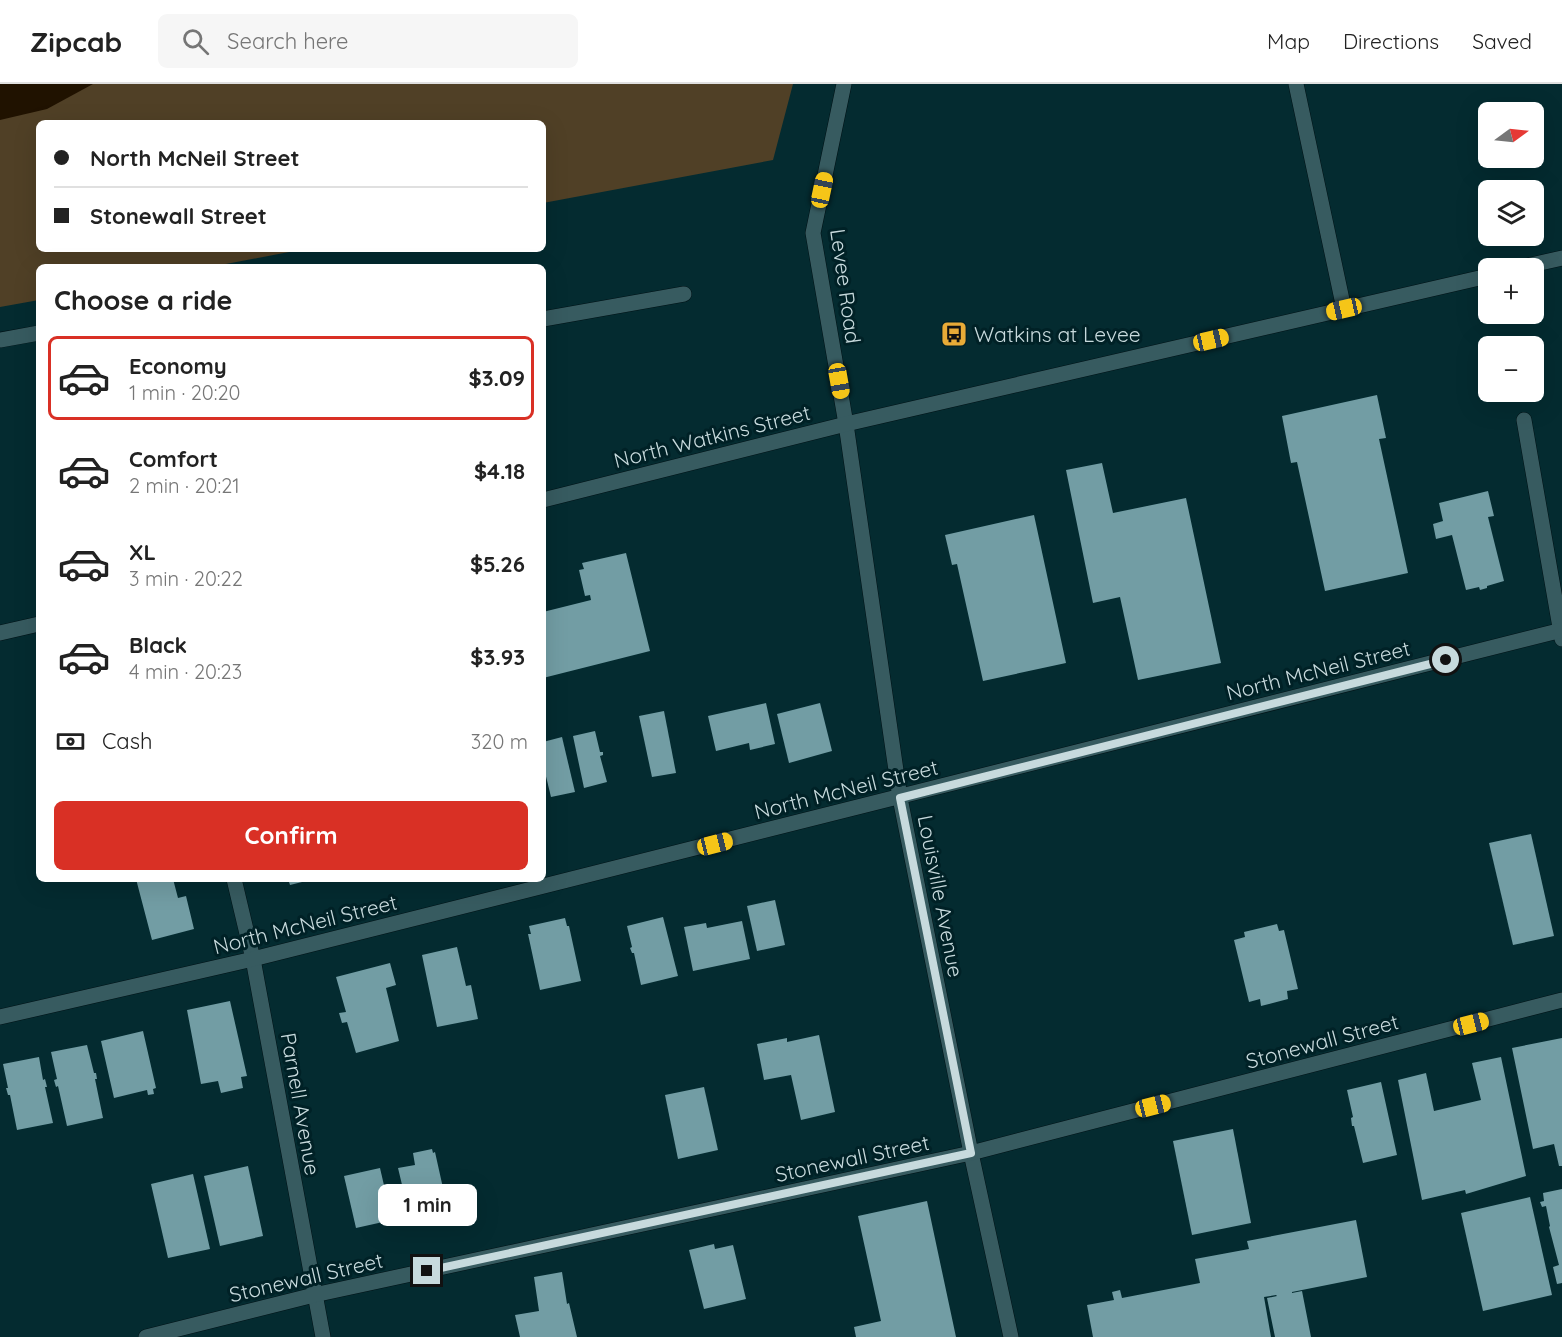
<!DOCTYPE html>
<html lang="en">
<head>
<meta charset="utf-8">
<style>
	:root { --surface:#fff; --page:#f6f6f6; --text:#222; --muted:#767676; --line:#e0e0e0; --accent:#d93025 }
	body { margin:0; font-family:Quicksand,sans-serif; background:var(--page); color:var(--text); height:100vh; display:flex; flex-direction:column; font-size:22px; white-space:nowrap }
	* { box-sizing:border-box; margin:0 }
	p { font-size:20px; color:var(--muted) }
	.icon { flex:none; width:33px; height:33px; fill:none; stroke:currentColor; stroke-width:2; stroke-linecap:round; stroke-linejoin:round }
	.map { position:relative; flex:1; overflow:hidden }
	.details { position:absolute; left:36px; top:180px; width:510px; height:618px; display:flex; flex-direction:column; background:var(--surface); border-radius:9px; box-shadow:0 6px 24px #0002 }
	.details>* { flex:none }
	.top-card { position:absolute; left:36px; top:36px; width:510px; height:132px; border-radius:9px; box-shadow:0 6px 24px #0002; display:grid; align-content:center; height:132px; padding:0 18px; background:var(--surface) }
	.needle { width:39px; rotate:75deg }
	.controls { position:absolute; left:1478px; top:18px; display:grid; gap:12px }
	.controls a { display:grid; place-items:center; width:66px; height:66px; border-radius:9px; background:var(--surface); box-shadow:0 6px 24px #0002; font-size:30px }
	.end { position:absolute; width:27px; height:27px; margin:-14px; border:8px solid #c7dadd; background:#111; box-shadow:0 0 0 3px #111 }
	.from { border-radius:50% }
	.bubble { position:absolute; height:42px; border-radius:9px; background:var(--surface); box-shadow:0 6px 24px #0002; font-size:20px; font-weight:700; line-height:42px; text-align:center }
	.car { position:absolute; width:18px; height:36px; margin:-18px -9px; border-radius:8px; box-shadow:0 0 4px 2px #0007; background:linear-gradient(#f5c518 24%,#345 0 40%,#f5c518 0 76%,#345 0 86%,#f5c518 0) }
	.top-card b { display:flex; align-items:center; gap:21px; height:57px; font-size:22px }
	.top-card b+b { border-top:2px solid var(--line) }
	.top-card i { width:15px; height:15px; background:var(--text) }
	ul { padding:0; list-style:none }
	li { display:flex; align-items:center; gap:18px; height:84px; margin:0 12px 9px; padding:0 6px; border:3px solid transparent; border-radius:9px }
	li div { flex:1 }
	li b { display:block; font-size:22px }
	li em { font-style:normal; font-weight:700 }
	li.selected { border-color:var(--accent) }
	li>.icon { width:54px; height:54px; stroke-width:1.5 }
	h2 { padding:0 18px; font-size:27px; line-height:72px }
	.pay { display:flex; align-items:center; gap:15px; height:66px; padding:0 18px; font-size:22px }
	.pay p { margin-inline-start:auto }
	.cta { display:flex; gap:12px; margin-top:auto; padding:12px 18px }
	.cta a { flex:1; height:69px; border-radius:9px; background:var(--accent); color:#fff; font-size:24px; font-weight:700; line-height:69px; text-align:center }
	header { display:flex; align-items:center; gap:36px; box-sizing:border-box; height:84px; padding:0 30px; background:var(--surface); border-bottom:2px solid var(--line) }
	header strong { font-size:28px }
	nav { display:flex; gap:33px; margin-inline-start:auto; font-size:21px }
	.search { width:420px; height:54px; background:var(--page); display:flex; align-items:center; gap:15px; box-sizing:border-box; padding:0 21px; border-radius:9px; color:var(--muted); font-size:22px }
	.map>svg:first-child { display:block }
</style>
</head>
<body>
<header>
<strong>Zipcab</strong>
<div class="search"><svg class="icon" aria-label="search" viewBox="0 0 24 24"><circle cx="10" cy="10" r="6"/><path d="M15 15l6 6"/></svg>Search here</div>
<nav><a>Map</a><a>Directions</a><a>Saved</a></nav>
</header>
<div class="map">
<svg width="1562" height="1253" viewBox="0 0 1562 1253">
	<rect width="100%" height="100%" fill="#042b30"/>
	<polygon fill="#504026" points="0,0 793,0 773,76 543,119 543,39 39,39 39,165 305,165 210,183 39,183 39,216 0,223"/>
	<polygon fill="#201200" points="0,0 93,0 47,25 0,36"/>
	<g fill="#729da4">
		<polygon points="1377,311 1386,354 1379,355 1408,489 1325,507 1297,378 1291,379 1282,332"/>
		<polygon points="1102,379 1113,429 1186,414 1221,579 1138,596 1120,513 1093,519 1066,386"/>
		<polygon points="1488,407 1494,432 1488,433 1504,497 1487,502 1487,504 1480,506 1479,503 1466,506 1452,451 1436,455 1433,440 1443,437 1439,419"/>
		<polygon points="1034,431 1066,579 983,597 957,480 952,481 945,451"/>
		<polygon points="626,469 650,567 543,594 543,528 591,516 590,511 585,512 579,486 584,485 582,479"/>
		<polygon points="766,619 775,660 750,666 749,659 716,667 708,632"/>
		<polygon points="820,619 832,667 789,679 777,630"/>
		<polygon points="664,627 676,689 652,693 639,632"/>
		<polygon points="595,647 600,668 603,668 603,671 600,672 607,698 584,704 573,652"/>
		<polygon points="562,653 575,708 551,713 543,680 543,658"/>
		<polygon points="1531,750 1554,852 1513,861 1489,759"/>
		<polygon points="136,795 173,795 178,814 186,812 194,845 152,856"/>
		<polygon points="288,795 306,795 306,797 290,801"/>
		<polygon points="775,816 785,861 757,867 747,822"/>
		<polygon points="663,833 678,892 641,901 634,869 632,869 630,864 632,863 627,842"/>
		<polygon points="565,834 567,842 569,842 581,897 540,906 528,850 531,850 529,842"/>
		<polygon points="742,837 750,875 693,887 684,843 706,839 707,844"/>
		<polygon points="1277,840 1279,847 1284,846 1298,905 1287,907 1288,915 1261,922 1260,915 1249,918 1234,856 1245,853 1244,848"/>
		<polygon points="457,863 466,902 471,901 478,935 437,943 422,871"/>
		<polygon points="390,879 396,901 386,904 399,957 356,969 347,938 342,939 339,929 346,928 336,893"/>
		<polygon points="230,917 247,992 241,993 243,1004 221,1009 218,997 201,1000 187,926"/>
		<polygon points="143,947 156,1004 153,1005 154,1010 148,1011 147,1006 114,1014 101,957"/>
		<polygon points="819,951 835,1028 801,1036 791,991 764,996 757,960 787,954 787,958"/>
		<polygon points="1562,954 1562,1082 1559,1082 1554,1060 1533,1065 1512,964"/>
		<polygon points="87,961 94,989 96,989 97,995 95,995 103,1034 67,1042 58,1002 56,1003 54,996 57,995 51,968"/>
		<polygon points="39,973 43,996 45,995 47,1003 45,1003 53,1039 17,1046 10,1011 8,1011 6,1004 8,1004 3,980"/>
		<polygon points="1501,973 1526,1092 1466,1110 1465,1106 1422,1116 1398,996 1426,989 1434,1027 1481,1016 1472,979"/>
		<polygon points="1381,998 1397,1071 1363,1079 1354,1042 1352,1042 1351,1034 1353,1033 1347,1006"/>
		<polygon points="704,1003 718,1066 678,1075 665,1011"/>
		<polygon points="1233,1045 1251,1139 1192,1151 1173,1057"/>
		<polygon points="432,1065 433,1069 435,1068 447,1122 409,1130 398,1084 415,1081 413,1069"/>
		<polygon points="248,1082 263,1152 220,1162 204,1092"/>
		<polygon points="380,1084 392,1136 356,1144 344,1092"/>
		<polygon points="193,1090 210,1165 168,1174 151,1100"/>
		<polygon points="1562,1105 1562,1199 1557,1200 1553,1183 1559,1181 1549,1143 1550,1142 1546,1122 1542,1123 1540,1118 1544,1117 1543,1109"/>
		<polygon points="1530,1113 1552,1211 1483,1227 1461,1129"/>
		<polygon points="927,1117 956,1253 856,1253 854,1243 881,1237 858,1132"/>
		<polygon points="1356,1136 1367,1193 1292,1208 1292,1209 1302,1207 1311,1253 1275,1253 1267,1214 1277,1212 1276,1211 1264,1213 1271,1253 1093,1253 1087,1221 1114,1216 1112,1208 1120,1206 1122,1214 1200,1199 1195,1175 1249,1165 1247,1157"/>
		<polygon points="714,1160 715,1165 733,1161 746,1215 704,1225 689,1166"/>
		<polygon points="562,1188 567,1220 569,1219 577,1253 520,1253 515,1231 539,1227 534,1193"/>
	</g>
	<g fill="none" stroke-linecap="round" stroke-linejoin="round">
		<defs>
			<polyline id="lane" points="1296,0 1344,225"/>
			<g id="street">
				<polyline points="844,0 813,149 846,340 900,714 971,1069 1011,1253"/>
				<polyline points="543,235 684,210"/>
				<polyline points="0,256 39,249"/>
				<polyline points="1524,336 1562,555"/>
				<polyline points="234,795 253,875 323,1253"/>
				<polyline points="0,933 253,875 1562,546"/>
				<polyline points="146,1253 314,1211 971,1069 1562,916"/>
			</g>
			<g id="secondary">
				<polyline points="1518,184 1562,174"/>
				<polyline points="543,416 846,340 1488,192"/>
				<polyline points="0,549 39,540"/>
			</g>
		</defs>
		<use href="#lane" stroke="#001216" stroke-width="16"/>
		<use href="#street" stroke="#001216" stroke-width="16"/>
		<use href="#secondary" stroke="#001216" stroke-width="16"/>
		<use href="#lane" stroke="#375b60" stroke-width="15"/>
		<use href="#street" stroke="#375b60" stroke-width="15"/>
		<use href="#secondary" stroke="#375b60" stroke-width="15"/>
	</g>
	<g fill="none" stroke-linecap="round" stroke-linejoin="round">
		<polyline stroke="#c7dadd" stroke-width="8" points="427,1187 971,1069 900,714 1446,576"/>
	</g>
	<defs>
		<symbol id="bus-square" viewBox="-11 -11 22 22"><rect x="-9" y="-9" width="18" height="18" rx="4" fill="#e8ab37" stroke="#002126"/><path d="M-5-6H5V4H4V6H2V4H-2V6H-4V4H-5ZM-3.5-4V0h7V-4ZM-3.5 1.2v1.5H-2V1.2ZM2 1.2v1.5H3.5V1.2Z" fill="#111"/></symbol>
	</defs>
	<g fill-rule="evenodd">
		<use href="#bus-square" x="939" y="235" width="30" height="30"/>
	</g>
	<g text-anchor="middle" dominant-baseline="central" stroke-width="6" stroke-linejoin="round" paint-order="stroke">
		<g font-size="21" fill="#c7dadd" stroke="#002126">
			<text transform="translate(846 202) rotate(82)">Levee Road</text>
			<text transform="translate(712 352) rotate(-14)">North Watkins Street</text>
			<text transform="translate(1318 586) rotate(-14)">North McNeil Street</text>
			<text transform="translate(846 705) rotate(-14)">North McNeil Street</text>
			<text transform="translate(941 812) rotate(79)">Louisville Avenue</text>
			<text transform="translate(305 840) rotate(-14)">North McNeil Street</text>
			<text transform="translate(1322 957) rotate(-15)">Stonewall Street</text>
			<text transform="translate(301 1020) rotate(80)">Parnell Avenue</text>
			<text transform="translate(852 1074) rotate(-12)">Stonewall Street</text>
			<text transform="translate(306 1193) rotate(-13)">Stonewall Street</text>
		</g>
		<g font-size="21" fill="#c7dadd" stroke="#002126" text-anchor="start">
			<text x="974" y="250">Watkins at Levee</text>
		</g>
	</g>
</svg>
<div class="controls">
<a><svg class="needle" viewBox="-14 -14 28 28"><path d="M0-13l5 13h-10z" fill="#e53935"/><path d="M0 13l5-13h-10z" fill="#767676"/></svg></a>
<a><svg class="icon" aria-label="layers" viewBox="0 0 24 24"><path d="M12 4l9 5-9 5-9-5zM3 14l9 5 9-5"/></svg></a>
<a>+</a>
<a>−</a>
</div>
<i class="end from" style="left:1446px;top:576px"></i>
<i class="end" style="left:427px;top:1187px"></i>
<div class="bubble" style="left:378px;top:1100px;width:99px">1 min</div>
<i class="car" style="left:822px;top:106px;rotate:12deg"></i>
<i class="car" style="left:1344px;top:225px;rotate:257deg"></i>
<i class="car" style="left:1211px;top:256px;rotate:77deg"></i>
<i class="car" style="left:839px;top:297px;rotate:170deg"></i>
<i class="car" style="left:715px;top:760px;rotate:76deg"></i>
<i class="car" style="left:1471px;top:940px;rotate:76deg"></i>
<i class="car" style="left:1153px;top:1022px;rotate:76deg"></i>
<div class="top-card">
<b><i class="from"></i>North McNeil Street</b>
<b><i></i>Stonewall Street</b>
</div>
<section class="details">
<h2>Choose a ride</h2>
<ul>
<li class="selected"><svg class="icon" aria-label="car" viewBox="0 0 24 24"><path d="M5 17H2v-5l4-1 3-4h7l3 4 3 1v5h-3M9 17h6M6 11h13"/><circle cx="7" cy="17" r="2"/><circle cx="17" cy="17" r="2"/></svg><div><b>Economy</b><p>1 min · 20:20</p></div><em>$3.09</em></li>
<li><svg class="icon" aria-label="car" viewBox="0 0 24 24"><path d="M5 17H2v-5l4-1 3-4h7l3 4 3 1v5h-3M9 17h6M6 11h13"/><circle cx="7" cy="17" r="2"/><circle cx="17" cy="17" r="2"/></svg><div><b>Comfort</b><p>2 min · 20:21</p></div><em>$4.18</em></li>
<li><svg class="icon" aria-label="car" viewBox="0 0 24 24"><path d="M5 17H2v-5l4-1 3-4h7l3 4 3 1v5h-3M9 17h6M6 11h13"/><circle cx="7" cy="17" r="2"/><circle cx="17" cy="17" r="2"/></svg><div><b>XL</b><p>3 min · 20:22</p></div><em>$5.26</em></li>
<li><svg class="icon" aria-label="car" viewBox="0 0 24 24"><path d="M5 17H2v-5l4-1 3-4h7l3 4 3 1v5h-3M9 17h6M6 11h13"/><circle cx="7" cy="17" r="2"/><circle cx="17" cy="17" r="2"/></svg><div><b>Black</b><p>4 min · 20:23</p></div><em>$3.93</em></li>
</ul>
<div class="pay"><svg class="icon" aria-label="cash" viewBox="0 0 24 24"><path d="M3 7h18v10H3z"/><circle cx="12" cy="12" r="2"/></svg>Cash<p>320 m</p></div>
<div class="cta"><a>Confirm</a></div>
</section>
</div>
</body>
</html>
